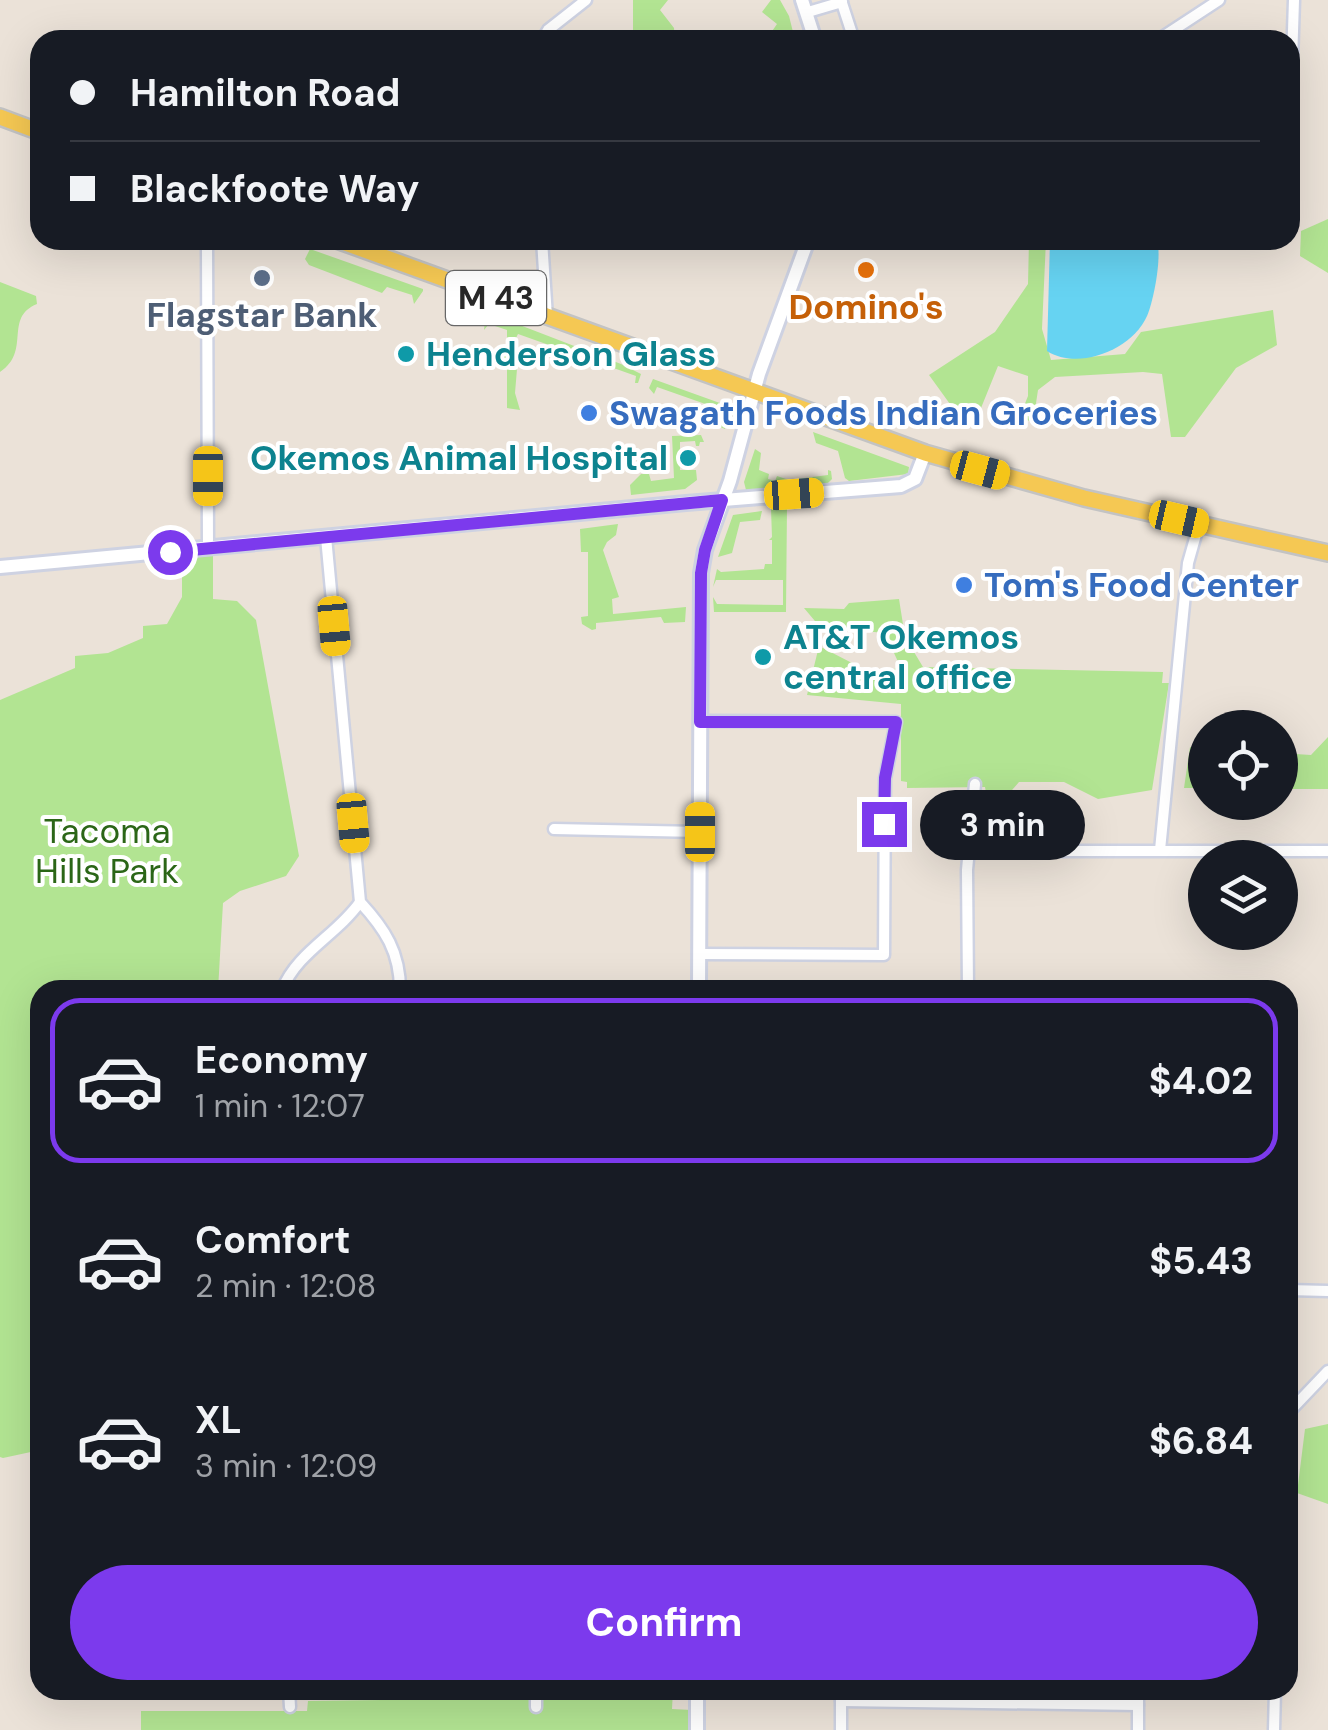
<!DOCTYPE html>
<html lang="en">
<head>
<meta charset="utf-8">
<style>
	:root { --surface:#171b24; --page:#20242c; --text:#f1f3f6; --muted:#9ea1a6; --line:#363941; --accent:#7c3aed }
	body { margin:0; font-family:"DM Sans",sans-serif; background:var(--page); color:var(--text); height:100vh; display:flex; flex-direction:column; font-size:38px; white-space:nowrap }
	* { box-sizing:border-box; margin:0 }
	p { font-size:32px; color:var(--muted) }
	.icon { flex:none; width:55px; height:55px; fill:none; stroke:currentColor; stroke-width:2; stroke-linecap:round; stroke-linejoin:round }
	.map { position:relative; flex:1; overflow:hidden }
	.drawer { position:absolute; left:30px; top:980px; width:1268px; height:720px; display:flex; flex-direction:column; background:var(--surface); border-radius:30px; box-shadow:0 10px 40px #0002 }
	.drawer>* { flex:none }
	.top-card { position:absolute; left:30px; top:30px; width:1270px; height:220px; border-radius:30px; box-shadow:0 10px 40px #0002; display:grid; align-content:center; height:220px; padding:0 40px; background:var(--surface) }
	.tools { position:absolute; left:1188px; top:710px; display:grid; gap:20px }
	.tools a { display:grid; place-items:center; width:110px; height:110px; border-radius:50%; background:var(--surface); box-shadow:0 10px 40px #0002; font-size:50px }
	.end { position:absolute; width:45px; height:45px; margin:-22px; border:12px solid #7c3aed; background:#fff; box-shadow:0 0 0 5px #fff }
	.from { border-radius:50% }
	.bubble { position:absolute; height:70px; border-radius:35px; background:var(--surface); box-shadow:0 10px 40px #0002; font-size:32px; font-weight:700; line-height:70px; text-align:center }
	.car { position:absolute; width:30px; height:60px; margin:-30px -15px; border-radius:12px; box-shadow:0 0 8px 2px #0007; background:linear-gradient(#f5c518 24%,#345 0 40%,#f5c518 0 76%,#345 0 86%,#f5c518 0) }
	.top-card b { display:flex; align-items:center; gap:35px; height:95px; font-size:38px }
	.top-card b+b { border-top:2px solid var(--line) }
	.top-card i { width:25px; height:25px; background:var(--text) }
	ul { padding:18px 0 0; list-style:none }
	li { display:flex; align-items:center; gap:30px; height:165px; margin:0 20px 15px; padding:0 20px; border:5px solid transparent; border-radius:30px }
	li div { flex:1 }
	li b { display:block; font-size:38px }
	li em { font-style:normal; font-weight:700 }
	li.active { border-color:var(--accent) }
	li>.icon { width:90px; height:90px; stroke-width:1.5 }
	.cta { display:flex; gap:20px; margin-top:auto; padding:20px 40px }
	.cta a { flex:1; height:115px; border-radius:60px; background:var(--accent); color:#fff; font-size:40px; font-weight:700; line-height:115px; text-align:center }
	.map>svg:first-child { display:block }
</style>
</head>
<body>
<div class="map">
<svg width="1328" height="1730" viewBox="0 0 1328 1730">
	<rect width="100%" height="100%" fill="#ebe2d8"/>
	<g fill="#b2e492">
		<polygon points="633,0 668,0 660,10 674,28 675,40 633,40"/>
		<polygon points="771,0 780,0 789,16 795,40 766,40 777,24 762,12"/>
		<polygon points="1328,219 1328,273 1300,256 1301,231"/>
		<polygon points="1029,240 1046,240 1042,329 1051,360 1125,354 1141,332 1273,310 1277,345 1236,368 1185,437 1171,437 1162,374 1143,372 1055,377 1038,390 1033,423 1020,416 1028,396 1028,376 998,366 981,408 955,411 929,375 995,332 1028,284"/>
		<polygon points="310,249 423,289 423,291 414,304 412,295 387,287 382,293 309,265 305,259"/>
		<path d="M0 282 36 296 37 304C3 318 32 351 0 372Z"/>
		<polygon points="486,312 621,364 641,374 638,383 635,383 636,376 518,334 515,340 507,338 507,330 489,324 484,330"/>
		<polygon points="509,349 518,357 515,393 520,410 507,408 507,365 492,365 492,353 504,357"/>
		<polygon points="653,379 731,407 725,429 709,422 711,406 657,387 654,394 649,388"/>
		<polygon points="813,432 909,467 908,474 849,481 845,478 838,451 816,443"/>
		<polygon points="701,435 704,442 700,442 699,446 696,446 695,441 680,442 680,470 696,470 697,480 685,489 631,495 630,485 641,474 649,474 651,481 674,478 672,436"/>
		<polygon points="755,449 761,453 759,470 769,474 768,479 775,481 777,476 795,482 797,479 828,475 828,470 831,471 832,479 828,483 746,490 744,482"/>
		<polygon points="787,507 786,612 714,612 713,597 717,604 783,605 783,580 716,580 713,587 717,569 721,572 764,569 765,564 772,564 772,540 769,540 772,537 771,509"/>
		<polygon points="762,511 760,520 740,522 732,553 718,557 733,515"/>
		<polygon points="618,524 616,535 607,542 603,550 619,597 612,599 613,614 686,607 685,622 664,623 661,617 596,623 596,629 592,630 582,624 581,617 588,616 588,552 581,552 580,529"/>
		<polygon points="213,553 213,599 237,601 256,620 299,856 286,876 240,891 223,903 218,990 40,990 40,1450 3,1458 0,1457 0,700 75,668 75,656 108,653 143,638 143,626 167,624 182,597 182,556"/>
		<polygon points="899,599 905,637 923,667 1163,672 1162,683 1169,683 1152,790 1098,799 1064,782 1019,782 990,815 985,787 907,788 907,782 901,781 901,704 807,695 819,646 885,680 899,664 885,633 820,627 804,608 844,609 849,603"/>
		<polygon points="1328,737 1328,789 1280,789 1280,753 1311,755"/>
		<polygon points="1190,747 1205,748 1205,788 1184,788"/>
		<polygon points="1328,1424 1328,1504 1297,1493 1305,1429"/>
		<polygon points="614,1690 673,1690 672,1709 692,1710 692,1730 141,1730 141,1711 307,1711 308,1701 607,1697"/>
	</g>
	<path fill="#66d3f2" d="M1050 240H1157C1162 257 1154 299 1147 316 1132 350 1078 371 1047 351Z"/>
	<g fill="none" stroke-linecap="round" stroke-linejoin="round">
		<defs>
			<g id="minor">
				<polyline points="841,0 854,40"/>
				<polyline points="808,12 842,2"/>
				<polyline points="542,40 548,30 586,0"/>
				<polyline points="944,40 982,40"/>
				<polyline points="1158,40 1219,0"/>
				<polyline points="1292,62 1294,0"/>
				<polyline points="207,240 208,548"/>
				<polyline points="542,240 547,317"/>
				<path d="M326 537 360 902C385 929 400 952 400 990"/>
				<polyline points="554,829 700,832"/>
				<polyline points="1160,850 1188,563 1199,524"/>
				<polyline points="968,851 1328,851"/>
				<polyline points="699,954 884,955 885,779 896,722 700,721"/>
				<path d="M282 990C297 952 337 935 360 902"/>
				<polyline points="968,990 967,870 975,784"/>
				<polyline points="1288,1290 1328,1291"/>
				<polyline points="1288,1413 1328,1371"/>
				<polyline points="289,1690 290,1707"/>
				<polyline points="536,1690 536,1707"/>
				<polyline points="841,1701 1138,1705"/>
				<polyline points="841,1730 841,1690"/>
				<polyline points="1138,1730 1138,1690"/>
				<polyline points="1274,1730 1275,1690"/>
			</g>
			<g id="tertiary">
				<polyline points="802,0 815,40"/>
				<polyline points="0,567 686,503 901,486 915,479 925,453"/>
				<polyline points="699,990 701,573 705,550 730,481 759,374 808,240"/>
				<polyline points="697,1690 697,1730"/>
			</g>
			<g id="primary">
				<polyline points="0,117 40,132"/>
				<polyline points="337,240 925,453 1084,498 1328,553"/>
			</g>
		</defs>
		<use href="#minor" stroke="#ced2e2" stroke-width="15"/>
		<use href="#tertiary" stroke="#ced2e2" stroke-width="18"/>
		<use href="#primary" stroke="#c3c3c3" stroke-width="20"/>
		<use href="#minor" stroke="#fff" stroke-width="10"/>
		<use href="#tertiary" stroke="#fff" stroke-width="12"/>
		<use href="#primary" stroke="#f5c853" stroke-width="15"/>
	</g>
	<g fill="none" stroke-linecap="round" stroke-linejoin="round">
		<polyline stroke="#7c3aed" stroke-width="12" points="170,552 722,500 705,550 701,573 700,722 896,722 885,778 884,824"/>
	</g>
	<circle fill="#e8710a" stroke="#fff" stroke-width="4" cx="866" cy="270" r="10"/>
	<circle fill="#5c6f8a" stroke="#fff" stroke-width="4" cx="262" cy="278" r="10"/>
	<g fill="#0f9aa8" stroke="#fff" stroke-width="4">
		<circle cx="406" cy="354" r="10"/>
		<circle cx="688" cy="458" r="10"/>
		<circle cx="763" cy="657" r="10"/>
	</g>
	<g fill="#3f7fe0" stroke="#fff" stroke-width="4">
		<circle cx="589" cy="413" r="10"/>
		<circle cx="964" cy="585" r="10"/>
	</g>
	<g text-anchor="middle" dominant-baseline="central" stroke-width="8" stroke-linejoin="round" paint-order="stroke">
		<rect fill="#fff" stroke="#686868" stroke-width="2.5" x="446" y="271" width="100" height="54" rx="8"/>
		<g font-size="32" font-weight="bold" fill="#282828">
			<text x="496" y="298">M 43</text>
		</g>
		<g font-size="35" font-weight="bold" fill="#c56008" stroke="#fff">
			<text x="866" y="307">Domino's</text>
		</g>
		<g font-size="35" font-weight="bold" fill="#4e5e75" stroke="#fff">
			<text x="262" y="315">Flagstar Bank</text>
		</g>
		<g font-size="35" font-weight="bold" fill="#0d838f" stroke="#fff" text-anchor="start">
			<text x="426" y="354">Henderson Glass</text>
			<text x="668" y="458" text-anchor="end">Okemos Animal Hospital</text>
			<text x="783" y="637">AT&amp;T Okemos<tspan x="783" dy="40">central office</tspan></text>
		</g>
		<g font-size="35" font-weight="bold" fill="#366cbe" stroke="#fff" text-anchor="start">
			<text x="609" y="413">Swagath Foods Indian Groceries</text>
			<text x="984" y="585">Tom's Food Center</text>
		</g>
		<g font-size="35" fill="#2b6617" stroke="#fff">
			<text x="107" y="831">Tacoma<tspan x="107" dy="40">Hills Park</tspan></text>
		</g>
	</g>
</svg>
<div class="tools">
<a><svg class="icon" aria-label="locate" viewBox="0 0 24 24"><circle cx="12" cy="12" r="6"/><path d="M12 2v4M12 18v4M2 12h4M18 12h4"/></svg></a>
<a><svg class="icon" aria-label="layers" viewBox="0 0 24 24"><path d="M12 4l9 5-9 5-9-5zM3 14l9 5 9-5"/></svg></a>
</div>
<i class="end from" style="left:170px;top:552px"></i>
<i class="end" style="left:884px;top:824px"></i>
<div class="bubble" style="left:920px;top:790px;width:165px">3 min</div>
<i class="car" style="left:980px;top:470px;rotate:105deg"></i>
<i class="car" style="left:208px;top:476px;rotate:180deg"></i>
<i class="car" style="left:794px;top:494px;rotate:86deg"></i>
<i class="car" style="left:1179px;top:519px;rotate:103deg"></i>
<i class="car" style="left:334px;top:626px;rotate:175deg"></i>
<i class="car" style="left:353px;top:823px;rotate:175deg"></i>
<i class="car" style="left:700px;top:832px;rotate:0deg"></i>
<div class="top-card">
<b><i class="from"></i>Hamilton Road</b>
<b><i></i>Blackfoote Way</b>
</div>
<section class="drawer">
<ul>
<li class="active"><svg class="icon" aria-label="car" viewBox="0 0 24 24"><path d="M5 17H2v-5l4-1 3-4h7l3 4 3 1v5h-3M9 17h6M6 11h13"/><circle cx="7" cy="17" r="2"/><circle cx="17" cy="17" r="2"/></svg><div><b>Economy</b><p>1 min · 12:07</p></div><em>$4.02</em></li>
<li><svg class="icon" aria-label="car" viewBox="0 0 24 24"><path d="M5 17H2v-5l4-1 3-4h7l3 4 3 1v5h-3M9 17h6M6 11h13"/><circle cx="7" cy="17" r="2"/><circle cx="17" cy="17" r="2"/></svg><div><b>Comfort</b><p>2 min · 12:08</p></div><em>$5.43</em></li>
<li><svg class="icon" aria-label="car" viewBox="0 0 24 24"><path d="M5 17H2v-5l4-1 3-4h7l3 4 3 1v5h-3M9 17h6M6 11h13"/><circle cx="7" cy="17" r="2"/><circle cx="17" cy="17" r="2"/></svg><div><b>XL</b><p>3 min · 12:09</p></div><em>$6.84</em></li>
</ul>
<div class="cta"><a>Confirm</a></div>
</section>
</div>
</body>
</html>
